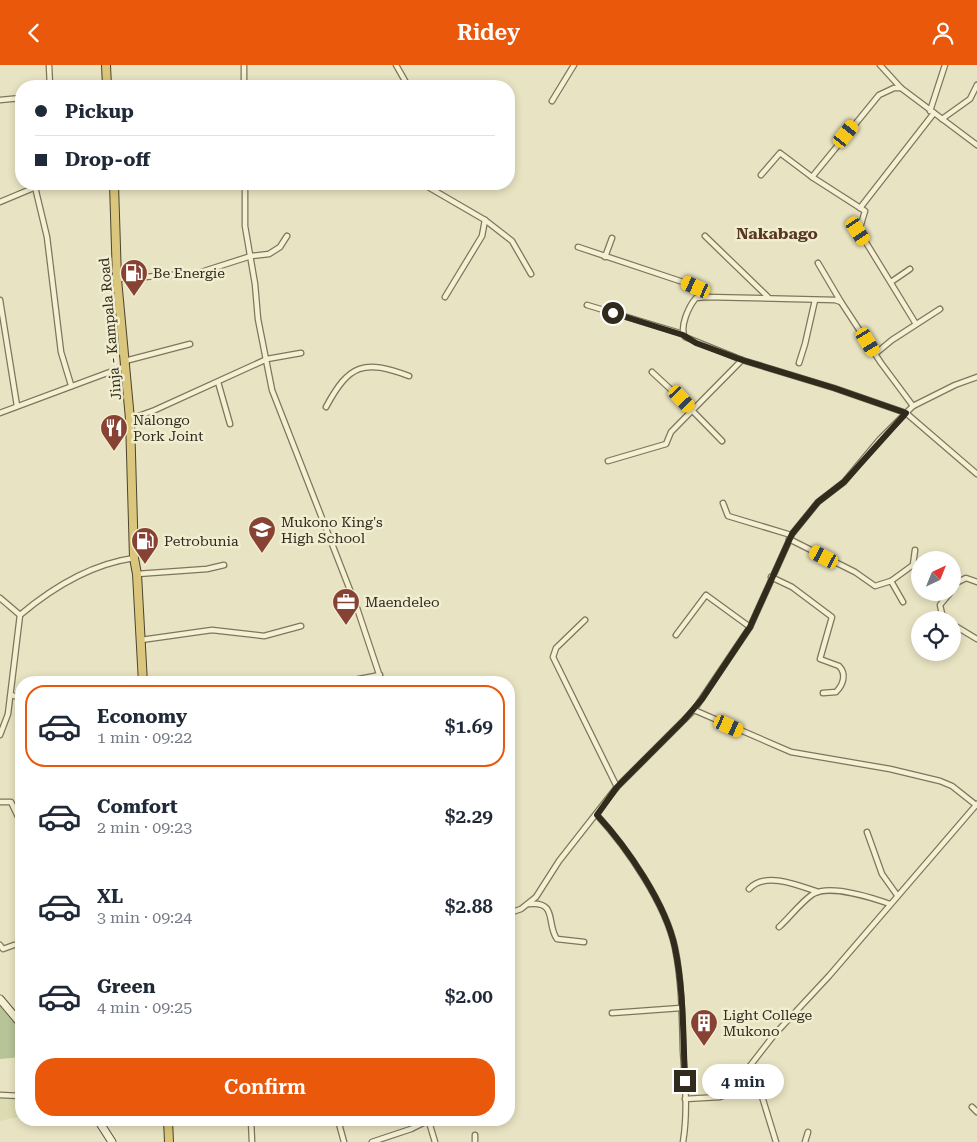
<!DOCTYPE html>
<html lang="en">
<head>
<meta charset="utf-8">
<style>
	:root { --surface:#fff; --page:#f2f2f3; --text:#1f2937; --muted:#747a83; --line:#e0e1e3; --accent:#ea580c }
	body { margin:0; font-family:"Roboto Serif",serif; background:var(--page); color:var(--text); height:100vh; display:flex; flex-direction:column; font-size:19px; white-space:nowrap }
	* { box-sizing:border-box; margin:0 }
	p { font-size:16px; color:var(--muted) }
	.icon { flex:none; width:28px; height:28px; fill:none; stroke:currentColor; stroke-width:2; stroke-linecap:round; stroke-linejoin:round }
	.map { position:relative; flex:1; overflow:hidden }
	.drawer { position:absolute; left:15px; top:611px; width:500px; height:450px; display:flex; flex-direction:column; background:var(--surface); border-radius:20px; box-shadow:0 2px 8px #0003 }
	.drawer>* { flex:none }
	.top-card { position:absolute; left:15px; top:15px; width:500px; height:110px; border-radius:20px; box-shadow:0 2px 8px #0003; display:grid; align-content:center; height:110px; padding:0 20px; background:var(--surface) }
	.needle { width:32px; rotate:43deg }
	.tools { position:absolute; left:911px; top:486px; display:grid; gap:10px }
	.tools a { display:grid; place-items:center; width:50px; height:50px; border-radius:50%; background:var(--surface); box-shadow:0 2px 8px #0003; font-size:25px }
	.end { position:absolute; width:22px; height:22px; margin:-11px; border:6px solid #312b1e; background:#fff; box-shadow:0 0 0 2px #fff }
	.from { border-radius:50% }
	.bubble { position:absolute; height:35px; border-radius:18px; background:var(--surface); box-shadow:0 2px 8px #0003; font-size:16px; font-weight:600; line-height:35px; text-align:center }
	.car { position:absolute; width:15px; height:30px; margin:-15px -8px; border-radius:6px; box-shadow:0 0 4px 1px #0007; background:linear-gradient(#f5c518 24%,#345 0 40%,#f5c518 0 76%,#345 0 86%,#f5c518 0) }
	.top-card b { display:flex; align-items:center; gap:18px; height:48px; font-size:19px }
	.top-card b+b { border-top:1px solid var(--line) }
	.top-card i { width:12px; height:12px; background:var(--text) }
	ul { padding:9px 0 0; list-style:none }
	li { display:flex; align-items:center; gap:15px; height:82px; margin:0 10px 8px; padding:0 10px; border:2px solid transparent; border-radius:20px }
	li div { flex:1 }
	li b { display:block; font-size:19px }
	li em { font-style:normal; font-weight:600 }
	li.selected { border-color:var(--accent) }
	li>.icon { width:45px; height:45px; stroke-width:1.5 }
	.primary-button { display:flex; gap:10px; margin-top:auto; padding:10px 20px }
	.primary-button a { flex:1; height:58px; border-radius:20px; background:var(--accent); color:#fff; font-size:20px; font-weight:600; line-height:58px; text-align:center }
	header { display:flex; justify-content:space-between; align-items:center; height:65px; padding:0 20px; background:var(--accent); color:#fff; font-size:22px; font-weight:600 }
	.map>svg:first-child { display:block }
</style>
</head>
<body>
<header><svg class="icon" aria-label="back" viewBox="0 0 24 24"><path d="M15 5l-7 7 7 7"/></svg>Ridey<svg class="icon" aria-label="person" viewBox="0 0 24 24"><circle cx="12" cy="8" r="4"/><path d="M4 21q1-7 8-7t8 7"/></svg></header>
<div class="map">
<svg width="977" height="1077" viewBox="0 0 977 1077">
	<rect width="100%" height="100%" fill="#e8e3c2"/>
	<polygon fill="#dbdcb1" points="16,1030 21,1051 0,1056 0,1034"/>
	<polygon fill="#b7c498" points="0,941 21,965 21,992 0,994"/>
	<g fill="none" stroke-linecap="round" stroke-linejoin="round">
		<defs>
			<g id="minor">
				<polyline points="49,0 50,21"/>
				<polyline points="244,0 244,21"/>
				<polyline points="396,0 408,21"/>
				<polyline points="880,0 901,23 977,80"/>
				<polyline points="0,35 21,33"/>
				<polyline points="552,36 574,0"/>
				<polyline points="930,46 945,0"/>
				<polyline points="942,54 970,34 977,20"/>
				<polyline points="761,110 780,88 812,112 879,30 894,23 901,23"/>
				<polyline points="812,112 865,146 859,166 916,259"/>
				<polyline points="245,119 245,161 255,219 258,254 272,325 357,543 382,618"/>
				<polyline points="423,119 485,155 482,171 445,232"/>
				<polyline points="35,122 47,172 61,287 71,320"/>
				<polyline points="0,137 43,119"/>
				<polyline points="860,143 934,48"/>
				<polyline points="485,155 512,176 531,209"/>
				<polyline points="705,171 768,232"/>
				<polyline points="578,182 683,217 696,222 701,232"/>
				<polyline points="605,192 612,173"/>
				<polyline points="818,198 841,237"/>
				<polyline points="117,214 198,208 251,191 269,189 280,182 287,171"/>
				<polyline points="891,217 910,204"/>
				<polyline points="0,235 17,341"/>
				<polyline points="587,240 683,269"/>
				<polyline points="875,289 892,275 940,244"/>
				<polyline points="125,296 190,279"/>
				<polyline points="799,298 805,279 815,235"/>
				<polyline points="652,307 681,334 722,376"/>
				<polyline points="218,317 230,359"/>
				<path d="M913 341 881 298 841 237 835 235 706 232 696 233C689 241 679 262 685 272L742 295 834 323 906 348 977 409"/>
				<path d="M326 342C349 299 364 294 409 311"/>
				<polyline points="0,348 126,301"/>
				<polyline points="130,354 155,345 267,294 301,288"/>
				<polyline points="608,396 666,379 671,367 742,295"/>
				<polyline points="723,438 728,451 791,470"/>
				<polyline points="789,474 855,507 875,521 891,516 903,537"/>
				<polyline points="137,509 207,504 224,500"/>
				<path d="M771 512 792 522 832 552 820 594 839 601C847 609 843 620 836 627L823 628"/>
				<polyline points="891,516 913,500 915,485"/>
				<polyline points="952,520 966,513 977,517"/>
				<polyline points="0,533 20,550"/>
				<polyline points="585,555 556,583 553,592 617,722"/>
				<polyline points="948,555 942,549 940,540 950,528"/>
				<polyline points="952,559 977,574"/>
				<polyline points="676,570 706,530 750,562"/>
				<polyline points="141,575 212,565 264,571 301,561"/>
				<polyline points="338,618 380,610"/>
				<polyline points="11,630 21,633"/>
				<polyline points="694,645 791,687 890,704 940,716 952,721 976,740"/>
				<path d="M0 670 8 649 20 550C52 523 92 499 134 493"/>
				<polyline points="0,737 11,737 21,758"/>
				<path d="M597 750C627 783 666 839 675 883 682 917 682 952 683 986 685 1016 688 1047 683 1077"/>
				<polyline points="867,767 882,809 897,830"/>
				<path d="M749 824C765 806 798 820 818 827"/>
				<path d="M529 839C558 836 546 859 557 874L584 877"/>
				<polyline points="509,848 521,844 536,832 559,796 617,722 694,645 750,562 792,469 818,437 844,417 880,374 913,341 955,320 977,312"/>
				<path d="M779 862C790 852 801 837 813 829 830 819 873 833 890 839"/>
				<polyline points="0,880 3,884 14,880"/>
				<polyline points="612,948 681,943"/>
				<polyline points="760,1025 776,1077"/>
				<polyline points="0,1030 21,1031"/>
				<polyline points="685,1034 720,1032 728,1029 774,970 829,911 977,739"/>
				<polyline points="972,1042 977,1047"/>
				<polyline points="251,1055 252,1077"/>
				<polyline points="338,1055 344,1077"/>
				<polyline points="429,1057 435,1077"/>
				<polyline points="475,1070 475,1077"/>
				<polyline points="372,1077 411,1064 429,1055"/>
				<polyline points="805,1077 808,1067"/>
			</g>
			<g id="secondary">
				<polyline points="0,934 21,959"/>
				<polyline points="98,1055 112,1077"/>
			</g>
			<g id="trunk">
				<polyline points="106,0 107,21"/>
				<polyline points="114,119 117,214 130,354 134,493 137,509 143,618"/>
				<polyline points="168,1055 169,1077"/>
			</g>
		</defs>
		<use href="#minor" stroke="#7f755b" stroke-width="7"/>
		<use href="#secondary" stroke="#61563f" stroke-width="9"/>
		<use href="#trunk" stroke="#4d432f" stroke-width="10"/>
		<use href="#minor" stroke="#f4f0d4" stroke-width="4.5"/>
		<use href="#secondary" stroke="#f4f0d4" stroke-width="7"/>
		<use href="#trunk" stroke="#dac77d" stroke-width="8"/>
	</g>
	<g fill="none" stroke-linecap="round" stroke-linejoin="round">
		<path stroke="#312b1e" stroke-width="6" d="M613 248 683 270 696 278 742 295 834 323 906 348 844 417 818 437 792 469 750 562 702 634 684 655 617 722 597 750C627 782 666 839 675 883 684 926 683 972 685 1016"/>
	</g>
	<defs>
		<symbol id="fuel-pin" viewBox="-11 -11 22 30"><path d="M0 17L-7.5 6A9.5 9.5 0 1 1 7.5 6Z" fill="#874233" stroke="#f0edd1"/><path d="M-5.5-6h7V0h2V4h1.3V-2.5L3-4.5l.8-.8L6-3V5H2.5V1h-1V6h-7ZM-4.2-4.7v3.2H.2V-4.7Z" fill="#fff"/></symbol>
		<symbol id="restaurant-pin" viewBox="-11 -11 22 30"><path d="M0 17L-7.5 6A9.5 9.5 0 1 1 7.5 6Z" fill="#874233" stroke="#f0edd1"/><path d="M-5-6h1v4h1v-4h1v4h1v-4h1v5L-1.5 .5V6h-2V.5L-5-1ZM5-6V6H3V1.5H1.5Q1.5-4 5-6Z" fill="#fff"/></symbol>
		<symbol id="school-pin" viewBox="-11 -11 22 30"><path d="M0 17L-7.5 6A9.5 9.5 0 1 1 7.5 6Z" fill="#874233" stroke="#f0edd1"/><path d="M0-5L7-2L0 1L-7-2ZM-4 1L0 2.5L4 1V4Q0 6-4 4Z" fill="#fff"/></symbol>
		<symbol id="office-pin" viewBox="-11 -11 22 30"><path d="M0 17L-7.5 6A9.5 9.5 0 1 1 7.5 6Z" fill="#874233" stroke="#f0edd1"/><path d="M-6-3h4V-5.5h4V-3h4V5H-6ZM-1-4.5V-3h2v-1.5ZM-6 0V1H6V0Z" fill="#fff"/></symbol>
		<symbol id="building-pin" viewBox="-11 -11 22 30"><path d="M0 17L-7.5 6A9.5 9.5 0 1 1 7.5 6Z" fill="#874233" stroke="#f0edd1"/><path d="M-4-6H4V6H1V3H-1V6H-4ZM-2.5-4.3h1.7v1.8h-1.7ZM.8-4.3h1.7v1.8H.8ZM-2.5-1h1.7V.8h-1.7ZM.8-1h1.7V.8H.8Z" fill="#fff"/></symbol>
	</defs>
	<g fill-rule="evenodd">
		<use href="#fuel-pin" x="118" y="192" width="32" height="43"/>
		<use href="#restaurant-pin" x="98" y="347" width="32" height="43"/>
		<use href="#school-pin" x="246" y="449" width="32" height="43"/>
		<use href="#fuel-pin" x="129" y="460" width="32" height="43"/>
		<use href="#office-pin" x="330" y="521" width="32" height="43"/>
		<use href="#building-pin" x="688" y="942" width="32" height="43"/>
	</g>
	<g text-anchor="middle" dominant-baseline="central" stroke-width="5" stroke-linejoin="round" paint-order="stroke">
		<g font-size="14" fill="#312b1e" stroke="#f0edd1" text-anchor="start">
			<text x="153" y="208">Be Energie</text>
			<text x="133" y="355">Nalongo<tspan x="133" dy="16">Pork Joint</tspan></text>
			<text x="281" y="457">Mukono King's<tspan x="281" dy="16">High School</tspan></text>
			<text x="164" y="476">Petrobunia</text>
			<text x="365" y="537">Maendeleo</text>
			<text x="723" y="950">Light College<tspan x="723" dy="16">Mukono</tspan></text>
		</g>
		<g font-size="14" fill="#312b1e" stroke="#f0edd1">
			<text transform="translate(110 264) rotate(-95)">Jinja - Kampala Road</text>
		</g>
		<g font-size="16" font-weight="bold" fill="#583823" stroke="#f0edd1">
			<text x="777" y="168">Nakabago</text>
		</g>
	</g>
</svg>
<div class="tools">
<a><svg class="needle" viewBox="-14 -14 28 28"><path d="M0-13l5 13h-10z" fill="#e53935"/><path d="M0 13l5-13h-10z" fill="#747a83"/></svg></a>
<a><svg class="icon" aria-label="locate" viewBox="0 0 24 24"><circle cx="12" cy="12" r="6"/><path d="M12 2v4M12 18v4M2 12h4M18 12h4"/></svg></a>
</div>
<i class="end from" style="left:613px;top:248px"></i>
<i class="end" style="left:685px;top:1016px"></i>
<div class="bubble" style="left:702px;top:999px;width:82px">4 min</div>
<i class="car" style="left:846px;top:69px;rotate:39deg"></i>
<i class="car" style="left:858px;top:166px;rotate:147deg"></i>
<i class="car" style="left:696px;top:222px;rotate:294deg"></i>
<i class="car" style="left:868px;top:277px;rotate:149deg"></i>
<i class="car" style="left:682px;top:334px;rotate:137deg"></i>
<i class="car" style="left:824px;top:492px;rotate:297deg"></i>
<i class="car" style="left:729px;top:661px;rotate:114deg"></i>
<div class="top-card">
<b><i class="from"></i>Pickup</b>
<b><i></i>Drop-off</b>
</div>
<section class="drawer">
<ul>
<li class="selected"><svg class="icon" aria-label="car" viewBox="0 0 24 24"><path d="M5 17H2v-5l4-1 3-4h7l3 4 3 1v5h-3M9 17h6M6 11h13"/><circle cx="7" cy="17" r="2"/><circle cx="17" cy="17" r="2"/></svg><div><b>Economy</b><p>1 min · 09:22</p></div><em>$1.69</em></li>
<li><svg class="icon" aria-label="car" viewBox="0 0 24 24"><path d="M5 17H2v-5l4-1 3-4h7l3 4 3 1v5h-3M9 17h6M6 11h13"/><circle cx="7" cy="17" r="2"/><circle cx="17" cy="17" r="2"/></svg><div><b>Comfort</b><p>2 min · 09:23</p></div><em>$2.29</em></li>
<li><svg class="icon" aria-label="car" viewBox="0 0 24 24"><path d="M5 17H2v-5l4-1 3-4h7l3 4 3 1v5h-3M9 17h6M6 11h13"/><circle cx="7" cy="17" r="2"/><circle cx="17" cy="17" r="2"/></svg><div><b>XL</b><p>3 min · 09:24</p></div><em>$2.88</em></li>
<li><svg class="icon" aria-label="car" viewBox="0 0 24 24"><path d="M5 17H2v-5l4-1 3-4h7l3 4 3 1v5h-3M9 17h6M6 11h13"/><circle cx="7" cy="17" r="2"/><circle cx="17" cy="17" r="2"/></svg><div><b>Green</b><p>4 min · 09:25</p></div><em>$2.00</em></li>
</ul>
<div class="primary-button"><a>Confirm</a></div>
</section>
</div>
</body>
</html>
